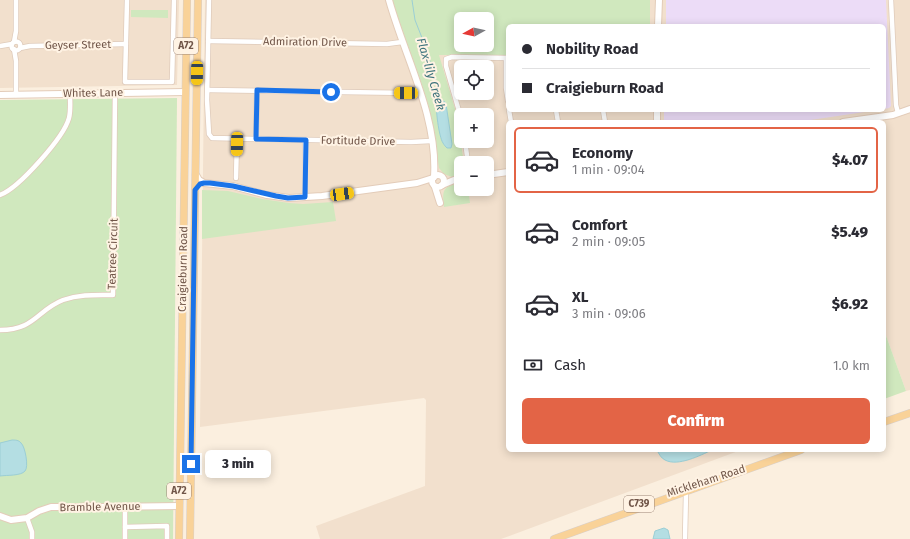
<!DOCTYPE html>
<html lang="en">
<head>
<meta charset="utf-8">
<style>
	:root { --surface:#fff; --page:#f7f7f7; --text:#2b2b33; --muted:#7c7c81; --line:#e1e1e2; --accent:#e36446 }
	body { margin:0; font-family:"Fira Sans",sans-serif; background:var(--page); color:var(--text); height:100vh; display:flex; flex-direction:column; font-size:15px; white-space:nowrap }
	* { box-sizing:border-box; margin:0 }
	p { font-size:13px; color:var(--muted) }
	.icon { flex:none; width:22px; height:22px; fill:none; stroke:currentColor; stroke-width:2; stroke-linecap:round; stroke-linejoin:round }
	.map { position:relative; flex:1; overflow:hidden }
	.panel { position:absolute; left:506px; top:120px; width:380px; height:332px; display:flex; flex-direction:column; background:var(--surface); border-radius:6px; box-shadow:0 2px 10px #0003 }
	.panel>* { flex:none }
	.top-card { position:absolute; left:506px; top:24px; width:380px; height:88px; border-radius:6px; box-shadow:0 2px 10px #0003; display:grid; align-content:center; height:88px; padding:0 16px; background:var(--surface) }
	.needle { width:26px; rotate:262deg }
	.controls { position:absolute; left:454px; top:12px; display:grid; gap:8px }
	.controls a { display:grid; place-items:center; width:40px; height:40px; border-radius:6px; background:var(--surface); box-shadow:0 2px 10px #0003; font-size:20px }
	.end { position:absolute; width:18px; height:18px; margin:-9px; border:5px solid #1a73e8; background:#fff; box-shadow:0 0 0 2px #fff }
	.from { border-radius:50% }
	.bubble { position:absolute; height:28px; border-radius:6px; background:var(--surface); box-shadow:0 2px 10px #0003; font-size:13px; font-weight:800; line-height:28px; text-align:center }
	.car { position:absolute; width:12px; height:24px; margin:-12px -6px; border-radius:5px; box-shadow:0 0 3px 1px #0007; background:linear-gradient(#f5c518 24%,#345 0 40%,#f5c518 0 76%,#345 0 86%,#f5c518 0) }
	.top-card b { display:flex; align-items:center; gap:14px; height:38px; font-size:15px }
	.top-card b+b { border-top:1px solid var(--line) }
	.top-card i { width:10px; height:10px; background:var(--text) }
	ul { padding:7px 0 0; list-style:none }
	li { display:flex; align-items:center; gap:12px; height:66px; margin:0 8px 6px; padding:0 8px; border:2px solid transparent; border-radius:6px }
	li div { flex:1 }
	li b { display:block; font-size:15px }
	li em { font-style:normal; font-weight:800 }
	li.selected { border-color:var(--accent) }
	li>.icon { width:36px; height:36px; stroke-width:1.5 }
	.pay { display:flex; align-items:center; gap:10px; height:44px; padding:0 16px; font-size:15px }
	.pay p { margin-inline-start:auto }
	.primary-button { display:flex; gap:8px; margin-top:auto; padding:8px 16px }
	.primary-button a { flex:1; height:46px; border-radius:6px; background:var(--accent); color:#fff; font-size:16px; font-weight:800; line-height:46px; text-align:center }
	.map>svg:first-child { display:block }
</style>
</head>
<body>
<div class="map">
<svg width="910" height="539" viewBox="0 0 910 539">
	<rect width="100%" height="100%" fill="#fbefdf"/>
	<g fill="#f2e0cd" fill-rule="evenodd">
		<polygon points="0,0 179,0 177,85 0,88"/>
		<path d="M205 0H910V390L906 391 884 330V122H508V450H741L501 539H320L316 526 425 486 426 400 424 398 200 427ZM461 19H487V45H461ZM508 26H884V110H508ZM461 67H487V93H461ZM461 115H487V141H461ZM461 163H487V189H461Z"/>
	</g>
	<g fill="#ecdcf7">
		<polygon points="666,0 886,0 891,106 889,108 884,109 884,26 666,26"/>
		<polygon points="664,110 878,110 797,122 664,122"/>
	</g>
	<g fill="#d0e8be" fill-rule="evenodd">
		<path d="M392 0H650V26H508V55H439L456 112 464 163H461V174L452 177 444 174 439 168 433 131ZM461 19H487V45H461Z"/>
		<polygon points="131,10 168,10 168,18 131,17"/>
		<polygon points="177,98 173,539 0,539 0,100"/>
		<path d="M461 183V189H468L470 203 444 207C442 189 443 186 461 183Z"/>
		<polygon points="202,190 228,191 262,199 289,203 303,204 333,202 336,221 202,239"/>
		<polygon points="884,330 906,391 884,399"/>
	</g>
	<g fill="#b4dee3" stroke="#9bced5">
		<path d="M441 100 445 102 446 104 452 144 451 148H447C446 147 444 145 443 143 439 137 435 108 437 101Z"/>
		<path d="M12 440C15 440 19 440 21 443 25 446 29 467 25 471 21 476 7 475 0 476V443Z"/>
		<path d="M657 450H712C701 455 678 467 665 460 661 458 659 454 657 450Z"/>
		<polygon points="664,528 668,530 670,539 653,539 655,531"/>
	</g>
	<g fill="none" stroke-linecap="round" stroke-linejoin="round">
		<polyline stroke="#9bced5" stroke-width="1" points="412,0 415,20 426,48 441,100"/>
		<defs>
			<g id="street">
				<polyline points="127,0 125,82 172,82 174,0"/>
				<polyline points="209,0 207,100 209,134 212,138 411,142 431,141"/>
				<polyline points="891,0 896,105 898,113"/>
				<polyline points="208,41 387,44 402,42"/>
				<circle cx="16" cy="46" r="4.5"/>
				<polyline points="14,42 16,31 16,0"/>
				<polyline points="0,46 12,44"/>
				<polyline points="20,48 30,46 126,44"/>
				<polyline points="14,49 16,61 16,95"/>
				<polyline points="506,58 506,88 508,101"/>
				<polyline points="208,90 411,93 419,91"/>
				<polyline points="509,110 511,122"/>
				<polyline points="556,110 558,122"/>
				<polyline points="603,110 605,122"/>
				<polyline points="461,118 446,66 446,59 452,57 508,58"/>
				<polyline points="256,139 257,90"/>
				<polyline points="465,141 468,163"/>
				<polyline points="236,178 237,139"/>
				<path d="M0 195C19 188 64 137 69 118 71 110 70 102 70 94"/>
				<polyline points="305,197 305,140"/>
				<path d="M0 330C35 330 37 310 63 300 80 294 96 295 113 295L115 93"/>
				<polyline points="125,507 125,539"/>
				<polyline points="27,518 32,532 32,539"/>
				<polyline points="125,527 167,526 167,539"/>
				<polyline points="685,539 686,492"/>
			</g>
			<g id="secondary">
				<path d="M389 0C405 58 438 116 434 177"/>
				<polyline points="658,26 659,0"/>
				<polyline points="0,95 185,92"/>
				<polyline points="657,122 657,110"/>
				<polyline points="843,122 893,115 910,109"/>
				<polyline points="196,175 199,180 204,183 233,186 267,195 289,198 322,196 351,192 417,183 433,178"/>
				<polyline points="487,175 508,172"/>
				<circle cx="438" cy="181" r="6"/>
				<polyline points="442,185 454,180 461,179"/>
				<polyline points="435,187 440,203"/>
				<polyline points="0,516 11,520 27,518 39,511 51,507 79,507 88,506 101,507 179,506"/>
			</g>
			<g id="primary">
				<polyline points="884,422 910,413"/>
				<polyline points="179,539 187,0"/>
				<polyline points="190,539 198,0"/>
				<polyline points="554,539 801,450"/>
			</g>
		</defs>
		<use href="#street" stroke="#dfcbbb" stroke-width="6"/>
		<use href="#secondary" stroke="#e3ccb9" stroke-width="8"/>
		<use href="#primary" stroke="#d7cfcc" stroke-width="8"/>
		<use href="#street" stroke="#fff" stroke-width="4.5"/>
		<use href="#secondary" stroke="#fff" stroke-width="6"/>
		<use href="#primary" stroke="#f9d298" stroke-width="7"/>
	</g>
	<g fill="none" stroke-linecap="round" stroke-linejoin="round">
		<polyline stroke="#1a73e8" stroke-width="5" points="191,464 195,190 200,184 204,183 210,183 233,186 276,196 288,198 305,197 306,140 256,139 257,90 331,92"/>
	</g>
	<g text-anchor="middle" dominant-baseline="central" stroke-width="4" stroke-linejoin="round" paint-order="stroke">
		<g fill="#fff3e4" stroke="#9b8477" stroke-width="1">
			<rect x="174" y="38" width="24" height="16" rx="3"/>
			<rect x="167" y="483" width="24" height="16" rx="3"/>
			<rect x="624" y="496" width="30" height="16" rx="3"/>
		</g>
		<g font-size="10" font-weight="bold" fill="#705548">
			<text x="186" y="46">A72</text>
			<text x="179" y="491">A72</text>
			<text x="639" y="504">C739</text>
		</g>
		<g font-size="11" fill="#705548" stroke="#fff3e4">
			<text transform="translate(305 42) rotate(1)">Admiration Drive</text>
			<text transform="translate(78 45) rotate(-1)">Geyser Street</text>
			<text transform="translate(93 93) rotate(-1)">Whites Lane</text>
			<text transform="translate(358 141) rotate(1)">Fortitude Drive</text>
			<text transform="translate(113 254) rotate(-88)">Teatree Circuit</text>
			<text transform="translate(183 269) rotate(-89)">Craigieburn Road</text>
			<text transform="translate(706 481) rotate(-18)">Mickleham Road</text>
			<text transform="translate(100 507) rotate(-1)">Bramble Avenue</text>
		</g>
		<g font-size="12" font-style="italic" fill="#3f747d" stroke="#fff3e4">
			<text transform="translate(431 74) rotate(74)">Flax-lily Creek</text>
		</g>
	</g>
</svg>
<div class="controls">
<a><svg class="needle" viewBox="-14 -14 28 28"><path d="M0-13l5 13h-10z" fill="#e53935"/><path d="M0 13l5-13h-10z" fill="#7c7c81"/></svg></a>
<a><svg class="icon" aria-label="locate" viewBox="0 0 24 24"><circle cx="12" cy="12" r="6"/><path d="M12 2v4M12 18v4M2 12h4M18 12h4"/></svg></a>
<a>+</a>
<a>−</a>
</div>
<i class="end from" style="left:331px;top:92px"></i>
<i class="end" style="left:191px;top:464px"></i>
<div class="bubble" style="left:205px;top:450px;width:66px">3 min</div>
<i class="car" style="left:197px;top:73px;rotate:181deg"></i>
<i class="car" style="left:406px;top:93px;rotate:271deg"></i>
<i class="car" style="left:237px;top:144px;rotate:181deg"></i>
<i class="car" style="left:342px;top:194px;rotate:82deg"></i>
<div class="top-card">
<b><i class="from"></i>Nobility Road</b>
<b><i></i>Craigieburn Road</b>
</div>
<section class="panel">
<ul>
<li class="selected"><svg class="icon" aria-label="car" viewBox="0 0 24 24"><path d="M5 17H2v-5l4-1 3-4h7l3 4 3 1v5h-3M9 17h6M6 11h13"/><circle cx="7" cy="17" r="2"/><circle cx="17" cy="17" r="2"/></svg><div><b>Economy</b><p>1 min · 09:04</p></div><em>$4.07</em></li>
<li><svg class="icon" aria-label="car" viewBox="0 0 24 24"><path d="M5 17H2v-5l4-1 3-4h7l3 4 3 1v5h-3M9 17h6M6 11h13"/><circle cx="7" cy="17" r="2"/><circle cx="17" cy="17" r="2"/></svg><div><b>Comfort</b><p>2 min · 09:05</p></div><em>$5.49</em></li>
<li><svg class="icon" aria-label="car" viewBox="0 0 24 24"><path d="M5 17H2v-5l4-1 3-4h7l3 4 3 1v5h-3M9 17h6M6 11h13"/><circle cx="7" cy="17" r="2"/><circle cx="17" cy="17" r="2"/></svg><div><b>XL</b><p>3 min · 09:06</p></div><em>$6.92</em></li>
</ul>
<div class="pay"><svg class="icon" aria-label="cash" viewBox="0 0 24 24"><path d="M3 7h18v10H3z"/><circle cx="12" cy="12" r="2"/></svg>Cash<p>1.0 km</p></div>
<div class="primary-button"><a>Confirm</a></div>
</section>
</div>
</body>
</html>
